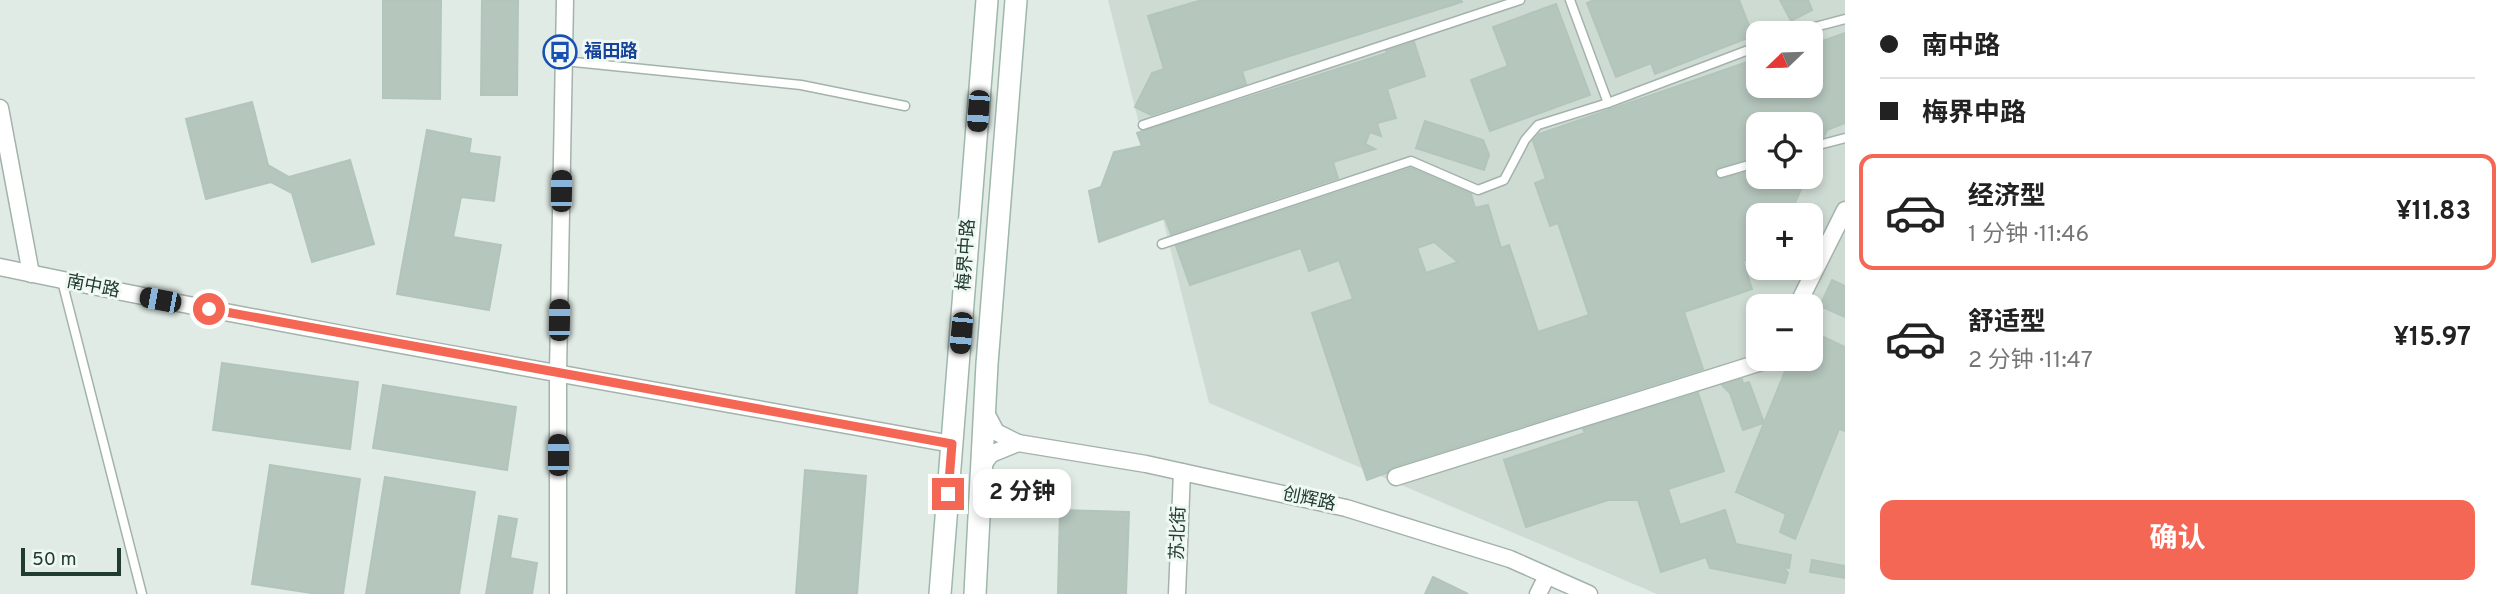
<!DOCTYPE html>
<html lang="zh">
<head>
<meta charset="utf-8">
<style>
	:root { --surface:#fff; --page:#f2f2f2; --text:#222; --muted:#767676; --line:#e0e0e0; --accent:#f46755 }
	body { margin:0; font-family:Overpass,"Noto Sans SC",sans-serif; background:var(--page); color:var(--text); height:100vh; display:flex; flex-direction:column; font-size:26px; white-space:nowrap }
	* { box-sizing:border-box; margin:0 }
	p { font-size:23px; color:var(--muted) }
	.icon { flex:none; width:38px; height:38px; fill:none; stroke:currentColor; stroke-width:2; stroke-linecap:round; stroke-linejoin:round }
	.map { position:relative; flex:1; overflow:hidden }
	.side { display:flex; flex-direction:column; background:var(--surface); width:665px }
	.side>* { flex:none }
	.hud { display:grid; align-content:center; height:154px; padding:0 35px; background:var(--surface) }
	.needle { width:46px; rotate:247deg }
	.buttons { position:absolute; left:1746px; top:21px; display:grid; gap:14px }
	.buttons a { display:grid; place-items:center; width:77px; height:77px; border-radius:14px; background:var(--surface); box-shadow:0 4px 10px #0003; font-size:35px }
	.scale { position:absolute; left:21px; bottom:18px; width:100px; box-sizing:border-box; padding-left:7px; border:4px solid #203c31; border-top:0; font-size:19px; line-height:24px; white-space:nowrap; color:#203c31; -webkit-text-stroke:5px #f0f8f3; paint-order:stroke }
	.end { position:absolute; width:32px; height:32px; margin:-16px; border:9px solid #f46755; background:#fff; box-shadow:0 0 0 4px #fff }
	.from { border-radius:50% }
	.bubble { position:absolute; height:49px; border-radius:14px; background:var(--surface); box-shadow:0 4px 10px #0003; font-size:23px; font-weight:700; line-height:49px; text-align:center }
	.car { position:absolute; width:21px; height:42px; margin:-21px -10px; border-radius:9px; box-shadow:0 0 5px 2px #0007; background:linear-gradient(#222 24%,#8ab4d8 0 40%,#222 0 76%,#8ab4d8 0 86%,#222 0) }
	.hud b { display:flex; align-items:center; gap:24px; height:66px; font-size:26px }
	.hud b+b { border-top:2px solid var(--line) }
	.hud i { width:18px; height:18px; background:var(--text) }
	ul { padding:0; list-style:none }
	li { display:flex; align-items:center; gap:21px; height:116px; margin:0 14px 10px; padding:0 21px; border:4px solid transparent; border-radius:14px }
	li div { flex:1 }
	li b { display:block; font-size:26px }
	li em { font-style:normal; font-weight:700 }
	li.selected { border-color:var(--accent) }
	li>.icon { width:63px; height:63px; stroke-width:1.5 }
	.primary-button { display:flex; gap:14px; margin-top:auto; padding:14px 35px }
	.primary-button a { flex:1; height:80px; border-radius:14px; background:var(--accent); color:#fff; font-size:28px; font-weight:700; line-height:80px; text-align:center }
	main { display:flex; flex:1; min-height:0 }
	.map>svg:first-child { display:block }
</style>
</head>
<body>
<main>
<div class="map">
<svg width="1845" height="594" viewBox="0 0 1845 594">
	<rect width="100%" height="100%" fill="#e0ebe5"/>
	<path fill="#cedbd3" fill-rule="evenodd" d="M1108 0H1845V594H1657L1209 403ZM1759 33H1811V86H1759ZM1759 124H1811V177H1759ZM1759 215H1811V268H1759ZM1759 306H1811V359H1759Z"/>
	<g fill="#b5c6bd" stroke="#b2c5bb" stroke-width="2" fill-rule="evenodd">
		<polygon points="383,0 441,0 440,99 383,98"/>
		<polygon points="482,0 518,0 517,95 481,95"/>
		<polygon points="1202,0 1461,0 1462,2 1242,71 1246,84 1151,115 1135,107 1152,73 1164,69 1148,16"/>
		<polygon points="1594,0 1739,0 1753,36 1655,74 1651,63 1616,77 1587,3"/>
		<polygon points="1780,0 1808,0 1812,10 1791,21"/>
		<polygon points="1556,4 1590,95 1490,131 1471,80 1508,66 1493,27"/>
		<path d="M1845 33V123L1827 130 1824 137 1811 140V124H1759V156L1719 167 1715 171V175L1720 179 1759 169V177H1806L1790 215H1759V256L1743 261 1752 289 1684 312 1703 369 1393 467 1386 473 1367 480 1312 313 1353 299 1339 260 1309 271 1301 248 1190 285 1176 246 1411 168 1471 194 1475 208 1488 205 1501 248 1509 245 1538 332 1589 315 1558 223 1550 226 1535 183 1546 179 1533 141 1539 134 1759 58V86H1811V45ZM1434 242 1458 262 1426 273 1417 248Z"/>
		<polygon points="1414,42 1425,76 1387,89 1396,118 1377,123 1381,136 1370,132 1365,144 1375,149 1333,162 1338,178 1171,234 1165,218 1099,242 1089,191 1101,187 1114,152 1142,146 1137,133 1387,53 1386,51"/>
		<polygon points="252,102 268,165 289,177 350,160 374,244 312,262 292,193 271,182 206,199 186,119"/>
		<polygon points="1425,121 1483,140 1489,155 1484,170 1416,148"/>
		<polygon points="427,130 471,139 469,153 500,157 494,201 461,197 453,237 501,245 489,310 397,294"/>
		<polygon points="1832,280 1845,286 1845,317 1820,306"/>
		<polygon points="1811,331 1845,347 1845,431 1839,429 1795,539 1780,532 1786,514 1736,492 1790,359 1811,359"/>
		<polygon points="222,363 358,382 350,449 213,430"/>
		<polygon points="1742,379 1743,384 1749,382 1764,423 1743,430 1730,393 1722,385"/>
		<polygon points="383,385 516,407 507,470 373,448"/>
		<polygon points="1698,393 1724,471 1668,489 1680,525 1725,510 1736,544 1791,555 1789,568 1783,567 1788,573 1785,583 1710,568 1706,557 1661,572 1638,500 1608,500 1526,527 1504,460 1585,433 1583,429"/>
		<polygon points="270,465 360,479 343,594 318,594 252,584"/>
		<polygon points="805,470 866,476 857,594 796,594"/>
		<polygon points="385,477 475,492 459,594 366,594"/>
		<polygon points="1060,510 1129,512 1126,594 1058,594"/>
		<polygon points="499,516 517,519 510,558 537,563 532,594 486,594"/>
		<polygon points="1812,560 1845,566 1845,578 1810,572"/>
		<polygon points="1433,577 1468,594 1425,594"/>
	</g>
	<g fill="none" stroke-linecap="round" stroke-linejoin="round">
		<defs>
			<g id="service">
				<polyline points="1570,0 1608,103"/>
				<polyline points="1792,33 1845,19"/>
				<polyline points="564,61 801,85 905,106"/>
				<polyline points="1143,125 1520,0"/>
				<polyline points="1811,147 1845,138"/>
				<polyline points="1721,173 1759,162"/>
				<polyline points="1162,244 1411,161 1478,190 1504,180 1525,140 1538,125 1608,103 1759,46"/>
				<polyline points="62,281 142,594"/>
			</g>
			<g id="minor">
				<polyline points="0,108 31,274"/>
				<path d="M0 267C316 333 634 386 952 444"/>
				<polyline points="1797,306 1845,210"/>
				<polyline points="1018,443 1146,464 1346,508 1510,559 1589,594"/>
				<polyline points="981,467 991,454 1018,443 996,432 986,413"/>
				<polyline points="1396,477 1771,359"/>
				<polyline points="558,594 558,372 565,0"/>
				<polyline points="1177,594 1182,472"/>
				<polyline points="1538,594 1547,576"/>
			</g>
			<g id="secondary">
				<polyline points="940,594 987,0"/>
				<polyline points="975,594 987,364 1016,0"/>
			</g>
		</defs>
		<use href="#service" stroke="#a3b3ab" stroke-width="11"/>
		<use href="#minor" stroke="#a3b3ab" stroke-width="19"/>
		<use href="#secondary" stroke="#9eb7ab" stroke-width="24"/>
		<use href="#service" stroke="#fff" stroke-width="8"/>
		<use href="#minor" stroke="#fff" stroke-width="16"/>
		<use href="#secondary" stroke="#fff" stroke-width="21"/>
	</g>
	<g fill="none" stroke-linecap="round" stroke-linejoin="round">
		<polyline stroke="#f46755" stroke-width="9" points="209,309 952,444 948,494"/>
	</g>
	<defs>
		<symbol id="bus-ring" viewBox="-11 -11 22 22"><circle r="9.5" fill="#f0f8f3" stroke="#1a4fb4" stroke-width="1.5"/><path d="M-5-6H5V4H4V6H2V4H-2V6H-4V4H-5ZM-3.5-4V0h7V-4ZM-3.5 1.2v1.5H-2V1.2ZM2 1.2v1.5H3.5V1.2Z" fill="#1a4fb4"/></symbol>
	</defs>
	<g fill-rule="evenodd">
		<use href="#bus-ring" x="541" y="33" width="38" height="38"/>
	</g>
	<g text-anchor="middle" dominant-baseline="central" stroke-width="6" stroke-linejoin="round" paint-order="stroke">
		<g font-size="18" font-weight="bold" fill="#164399" stroke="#f0f8f3" text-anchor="start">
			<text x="584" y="52">福田路</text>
		</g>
		<g font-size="18" fill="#203c31" stroke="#f0f8f3">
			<text transform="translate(967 255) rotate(-86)">梅界中路</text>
			<text transform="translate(93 287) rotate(11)">南中路</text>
			<text transform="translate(1309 500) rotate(12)">创辉路</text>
			<text transform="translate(1179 533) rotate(-88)">苏北街</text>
		</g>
	</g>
</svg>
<div class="buttons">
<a><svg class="needle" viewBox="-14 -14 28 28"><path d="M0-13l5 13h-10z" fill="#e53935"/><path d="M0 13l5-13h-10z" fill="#767676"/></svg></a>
<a><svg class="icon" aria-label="locate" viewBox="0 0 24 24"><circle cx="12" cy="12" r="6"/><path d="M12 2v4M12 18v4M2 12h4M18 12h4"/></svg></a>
<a>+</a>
<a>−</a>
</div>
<div class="scale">50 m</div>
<i class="end from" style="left:209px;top:309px"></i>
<i class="end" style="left:948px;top:494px"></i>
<div class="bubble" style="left:973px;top:469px;width:98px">2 分钟</div>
<i class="car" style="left:978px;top:111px;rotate:184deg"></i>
<i class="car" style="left:561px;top:191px;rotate:1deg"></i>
<i class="car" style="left:160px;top:300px;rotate:281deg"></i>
<i class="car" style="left:559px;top:320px;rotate:1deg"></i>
<i class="car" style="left:961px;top:333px;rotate:185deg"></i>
<i class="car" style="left:558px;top:455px;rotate:0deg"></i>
</div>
<section class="side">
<div class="hud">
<b><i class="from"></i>南中路</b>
<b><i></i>梅界中路</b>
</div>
<ul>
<li class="selected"><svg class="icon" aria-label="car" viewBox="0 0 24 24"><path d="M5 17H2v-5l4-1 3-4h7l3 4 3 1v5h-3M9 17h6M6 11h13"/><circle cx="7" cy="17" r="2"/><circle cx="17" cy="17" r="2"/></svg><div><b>经济型</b><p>1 分钟 · 11:46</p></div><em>¥11.83</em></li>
<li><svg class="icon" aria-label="car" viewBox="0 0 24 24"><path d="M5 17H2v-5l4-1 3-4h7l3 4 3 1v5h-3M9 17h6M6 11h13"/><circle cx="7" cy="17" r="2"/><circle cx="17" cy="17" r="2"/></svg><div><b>舒适型</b><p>2 分钟 · 11:47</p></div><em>¥15.97</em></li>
</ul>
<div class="primary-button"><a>确认</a></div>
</section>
</main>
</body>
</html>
